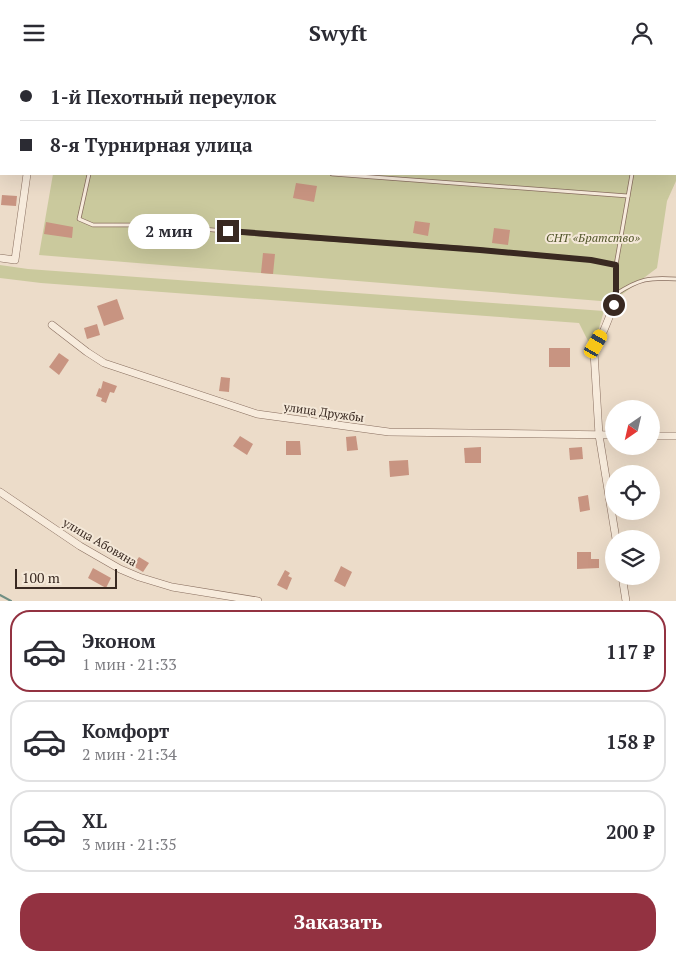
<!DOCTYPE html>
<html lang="ru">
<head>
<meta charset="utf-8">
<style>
	:root { --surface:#fff; --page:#f2f2f3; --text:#2b2b33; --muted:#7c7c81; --line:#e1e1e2; --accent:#933241 }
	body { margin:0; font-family:"PT Serif",serif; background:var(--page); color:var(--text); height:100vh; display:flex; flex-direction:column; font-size:19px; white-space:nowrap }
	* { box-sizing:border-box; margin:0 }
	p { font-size:16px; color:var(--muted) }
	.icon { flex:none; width:28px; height:28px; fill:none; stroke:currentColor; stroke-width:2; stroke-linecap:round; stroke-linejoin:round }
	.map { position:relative; height:536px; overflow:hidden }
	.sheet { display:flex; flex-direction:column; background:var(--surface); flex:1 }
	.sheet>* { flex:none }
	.guide { position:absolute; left:0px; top:0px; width:676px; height:110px; box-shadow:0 5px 20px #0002; display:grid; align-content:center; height:110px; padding:0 20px; background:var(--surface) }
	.needle { width:32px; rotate:214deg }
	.tools { position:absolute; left:605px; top:335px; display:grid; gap:10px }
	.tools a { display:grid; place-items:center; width:55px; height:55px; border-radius:50%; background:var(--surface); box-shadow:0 5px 20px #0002; font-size:25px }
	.scale { position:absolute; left:15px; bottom:12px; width:102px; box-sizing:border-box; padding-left:5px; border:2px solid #392921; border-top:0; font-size:14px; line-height:18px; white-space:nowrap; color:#392921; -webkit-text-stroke:4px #f4e8d8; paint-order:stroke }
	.end { position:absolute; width:22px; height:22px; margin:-11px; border:6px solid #392921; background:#fff; box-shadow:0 0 0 2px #fff }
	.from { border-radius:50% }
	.bubble { position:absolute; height:35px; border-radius:18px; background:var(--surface); box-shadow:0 5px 20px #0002; font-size:16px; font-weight:700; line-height:35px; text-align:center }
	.car { position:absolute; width:15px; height:30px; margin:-15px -8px; border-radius:6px; box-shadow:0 0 4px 1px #0007; background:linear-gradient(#f5c518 24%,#345 0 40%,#f5c518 0 76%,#345 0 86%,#f5c518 0) }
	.guide b { display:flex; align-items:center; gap:18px; height:48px; font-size:19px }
	.guide b+b { border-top:1px solid var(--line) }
	.guide i { width:12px; height:12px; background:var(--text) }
	ul { padding:9px 0 0; list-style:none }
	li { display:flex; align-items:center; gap:15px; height:82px; margin:0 10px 8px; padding:0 10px; border:2px solid var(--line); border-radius:20px }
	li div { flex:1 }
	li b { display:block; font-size:19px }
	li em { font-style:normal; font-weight:700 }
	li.active { border-color:var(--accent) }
	li>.icon { width:45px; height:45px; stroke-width:1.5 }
	.button { display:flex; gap:10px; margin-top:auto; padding:10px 20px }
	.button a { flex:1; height:58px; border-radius:20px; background:var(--accent); color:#fff; font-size:20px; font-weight:700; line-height:58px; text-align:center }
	header { display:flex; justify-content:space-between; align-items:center; height:65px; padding:0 20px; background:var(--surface); font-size:22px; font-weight:700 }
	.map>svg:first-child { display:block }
</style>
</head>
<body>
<header><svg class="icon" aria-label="menu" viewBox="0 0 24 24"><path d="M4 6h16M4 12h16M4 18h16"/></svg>Swyft<svg class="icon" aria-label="person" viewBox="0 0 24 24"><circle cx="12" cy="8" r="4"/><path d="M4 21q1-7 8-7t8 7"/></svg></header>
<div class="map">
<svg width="676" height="536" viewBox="0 0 676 536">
	<rect width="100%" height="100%" fill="#ecdcc9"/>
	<g fill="#cac99d">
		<polygon points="71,0 676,0 676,116 667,136 657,203 620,231 613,237 39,190 53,109 675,109 675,1 71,1"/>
		<polygon points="0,200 28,204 604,246 595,277 589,278 579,258 41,218 0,213"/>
	</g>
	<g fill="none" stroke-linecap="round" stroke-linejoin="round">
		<polyline stroke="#708f83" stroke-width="2" points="0,530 11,536"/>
	</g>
	<g fill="#c89481">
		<polygon points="296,118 317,121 314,137 293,133"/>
		<polygon points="2,130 17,131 16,141 1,140"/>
		<polygon points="415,156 430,158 428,171 413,168"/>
		<polygon points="46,157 73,162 72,173 44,169"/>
		<polygon points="494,163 510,165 508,180 492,178"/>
		<polygon points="263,188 275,189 273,209 261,208"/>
		<polygon points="117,234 124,254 104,261 97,241"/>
		<polygon points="97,259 100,270 87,274 84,263"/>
		<rect x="549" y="283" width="21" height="19"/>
		<polygon points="59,288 69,295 59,310 49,302"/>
		<polygon points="221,312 230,313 229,327 219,326"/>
		<polygon points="103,316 117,321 114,328 110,327 106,338 101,336 102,333 96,331 99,323 101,324"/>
		<polygon points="240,371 253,379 247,390 233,381"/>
		<polygon points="356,371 358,385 347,386 346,372"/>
		<polygon points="286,376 300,376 301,390 286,390"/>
		<polygon points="481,382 481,398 465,398 464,383"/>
		<polygon points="582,382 583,394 570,395 569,383"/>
		<polygon points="408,395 409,410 390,412 389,396"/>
		<polygon points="588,430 590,445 580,447 578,432"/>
		<polygon points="577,487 591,487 591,494 599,494 599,503 577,504"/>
		<polygon points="139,492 149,498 143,507 133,501"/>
		<polygon points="341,501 352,507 345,522 334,516"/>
		<polygon points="93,503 111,513 106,523 88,513"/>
		<polygon points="285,505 290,508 288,511 292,513 287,525 277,520"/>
	</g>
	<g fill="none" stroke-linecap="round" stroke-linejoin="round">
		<defs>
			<g id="lane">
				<polyline points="520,0 522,1"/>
				<polyline points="673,0 676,0"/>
				<polyline points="107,1 107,0"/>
				<polyline points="651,1 651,0"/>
				<polyline points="89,109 79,154 93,160 157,160 281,171 461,183 591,195 616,200"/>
				<polyline points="332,109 628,131"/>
				<polyline points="616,229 616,200 632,109"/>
				<path d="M616 229C639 214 649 212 676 214"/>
			</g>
			<g id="street">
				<polyline points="7,1 7,0"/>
				<polyline points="42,1 43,0"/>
				<polyline points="0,50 1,41"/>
				<polyline points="0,193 15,195 27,109"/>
				<polyline points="52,260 87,287 104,298 257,349 389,367 614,370"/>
				<polyline points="651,371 676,371"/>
				<polyline points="0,427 80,481 120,504 139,512 172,522 258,536"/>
				<path d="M616 474 599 370 594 287C596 279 600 272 604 265 609 253 614 242 616 229"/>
				<polyline points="622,511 626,536"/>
			</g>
		</defs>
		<use href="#lane" stroke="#886e5f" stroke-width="4.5"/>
		<use href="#street" stroke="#886e5f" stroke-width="8"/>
		<use href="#lane" stroke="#f7ebdc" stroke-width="3"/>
		<use href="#street" stroke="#f7ebdc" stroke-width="7"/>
	</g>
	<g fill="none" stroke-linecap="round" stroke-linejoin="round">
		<polyline stroke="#392921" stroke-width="6" points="228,166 480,185 591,195 616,200 616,229 614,240"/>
	</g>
	<g text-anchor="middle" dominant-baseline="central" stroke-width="4" stroke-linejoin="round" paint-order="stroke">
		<g font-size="12" font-style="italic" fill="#505429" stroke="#f4e8d8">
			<text x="593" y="172">СНТ «Братство»</text>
		</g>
		<g font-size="12" fill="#392921" stroke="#f4e8d8">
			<text transform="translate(324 347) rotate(8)">улица Дружбы</text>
			<text transform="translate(100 477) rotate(30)">улица Абовяна</text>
		</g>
	</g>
</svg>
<div class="tools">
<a><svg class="needle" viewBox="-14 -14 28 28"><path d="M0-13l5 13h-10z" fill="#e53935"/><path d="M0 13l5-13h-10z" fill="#7c7c81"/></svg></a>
<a><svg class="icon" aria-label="locate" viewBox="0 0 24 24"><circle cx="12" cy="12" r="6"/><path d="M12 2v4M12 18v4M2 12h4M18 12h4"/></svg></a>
<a><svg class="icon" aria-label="layers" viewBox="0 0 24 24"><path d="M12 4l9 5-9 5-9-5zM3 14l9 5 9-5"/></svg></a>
</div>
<div class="scale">100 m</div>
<i class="end from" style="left:614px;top:240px"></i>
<i class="end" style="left:228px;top:166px"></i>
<div class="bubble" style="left:128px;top:149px;width:82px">2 мин</div>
<i class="car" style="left:596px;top:279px;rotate:30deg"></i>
<div class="guide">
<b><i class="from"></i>1-й Пехотный переулок</b>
<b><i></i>8-я Турнирная улица</b>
</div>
</div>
<section class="sheet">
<ul>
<li class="active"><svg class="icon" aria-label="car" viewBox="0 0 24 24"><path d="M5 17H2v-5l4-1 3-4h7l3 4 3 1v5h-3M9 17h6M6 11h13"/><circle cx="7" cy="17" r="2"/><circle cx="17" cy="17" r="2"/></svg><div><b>Эконом</b><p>1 мин · 21:33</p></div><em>117 ₽</em></li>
<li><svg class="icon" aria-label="car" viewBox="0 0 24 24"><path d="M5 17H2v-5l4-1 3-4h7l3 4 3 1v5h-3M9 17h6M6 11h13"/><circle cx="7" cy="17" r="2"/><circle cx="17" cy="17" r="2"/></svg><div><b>Комфорт</b><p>2 мин · 21:34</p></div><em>158 ₽</em></li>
<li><svg class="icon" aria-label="car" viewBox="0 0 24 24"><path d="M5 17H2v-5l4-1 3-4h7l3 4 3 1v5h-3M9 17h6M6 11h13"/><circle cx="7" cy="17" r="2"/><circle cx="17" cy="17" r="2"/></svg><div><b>XL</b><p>3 мин · 21:35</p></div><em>200 ₽</em></li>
</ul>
<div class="button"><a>Заказать</a></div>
</section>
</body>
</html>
